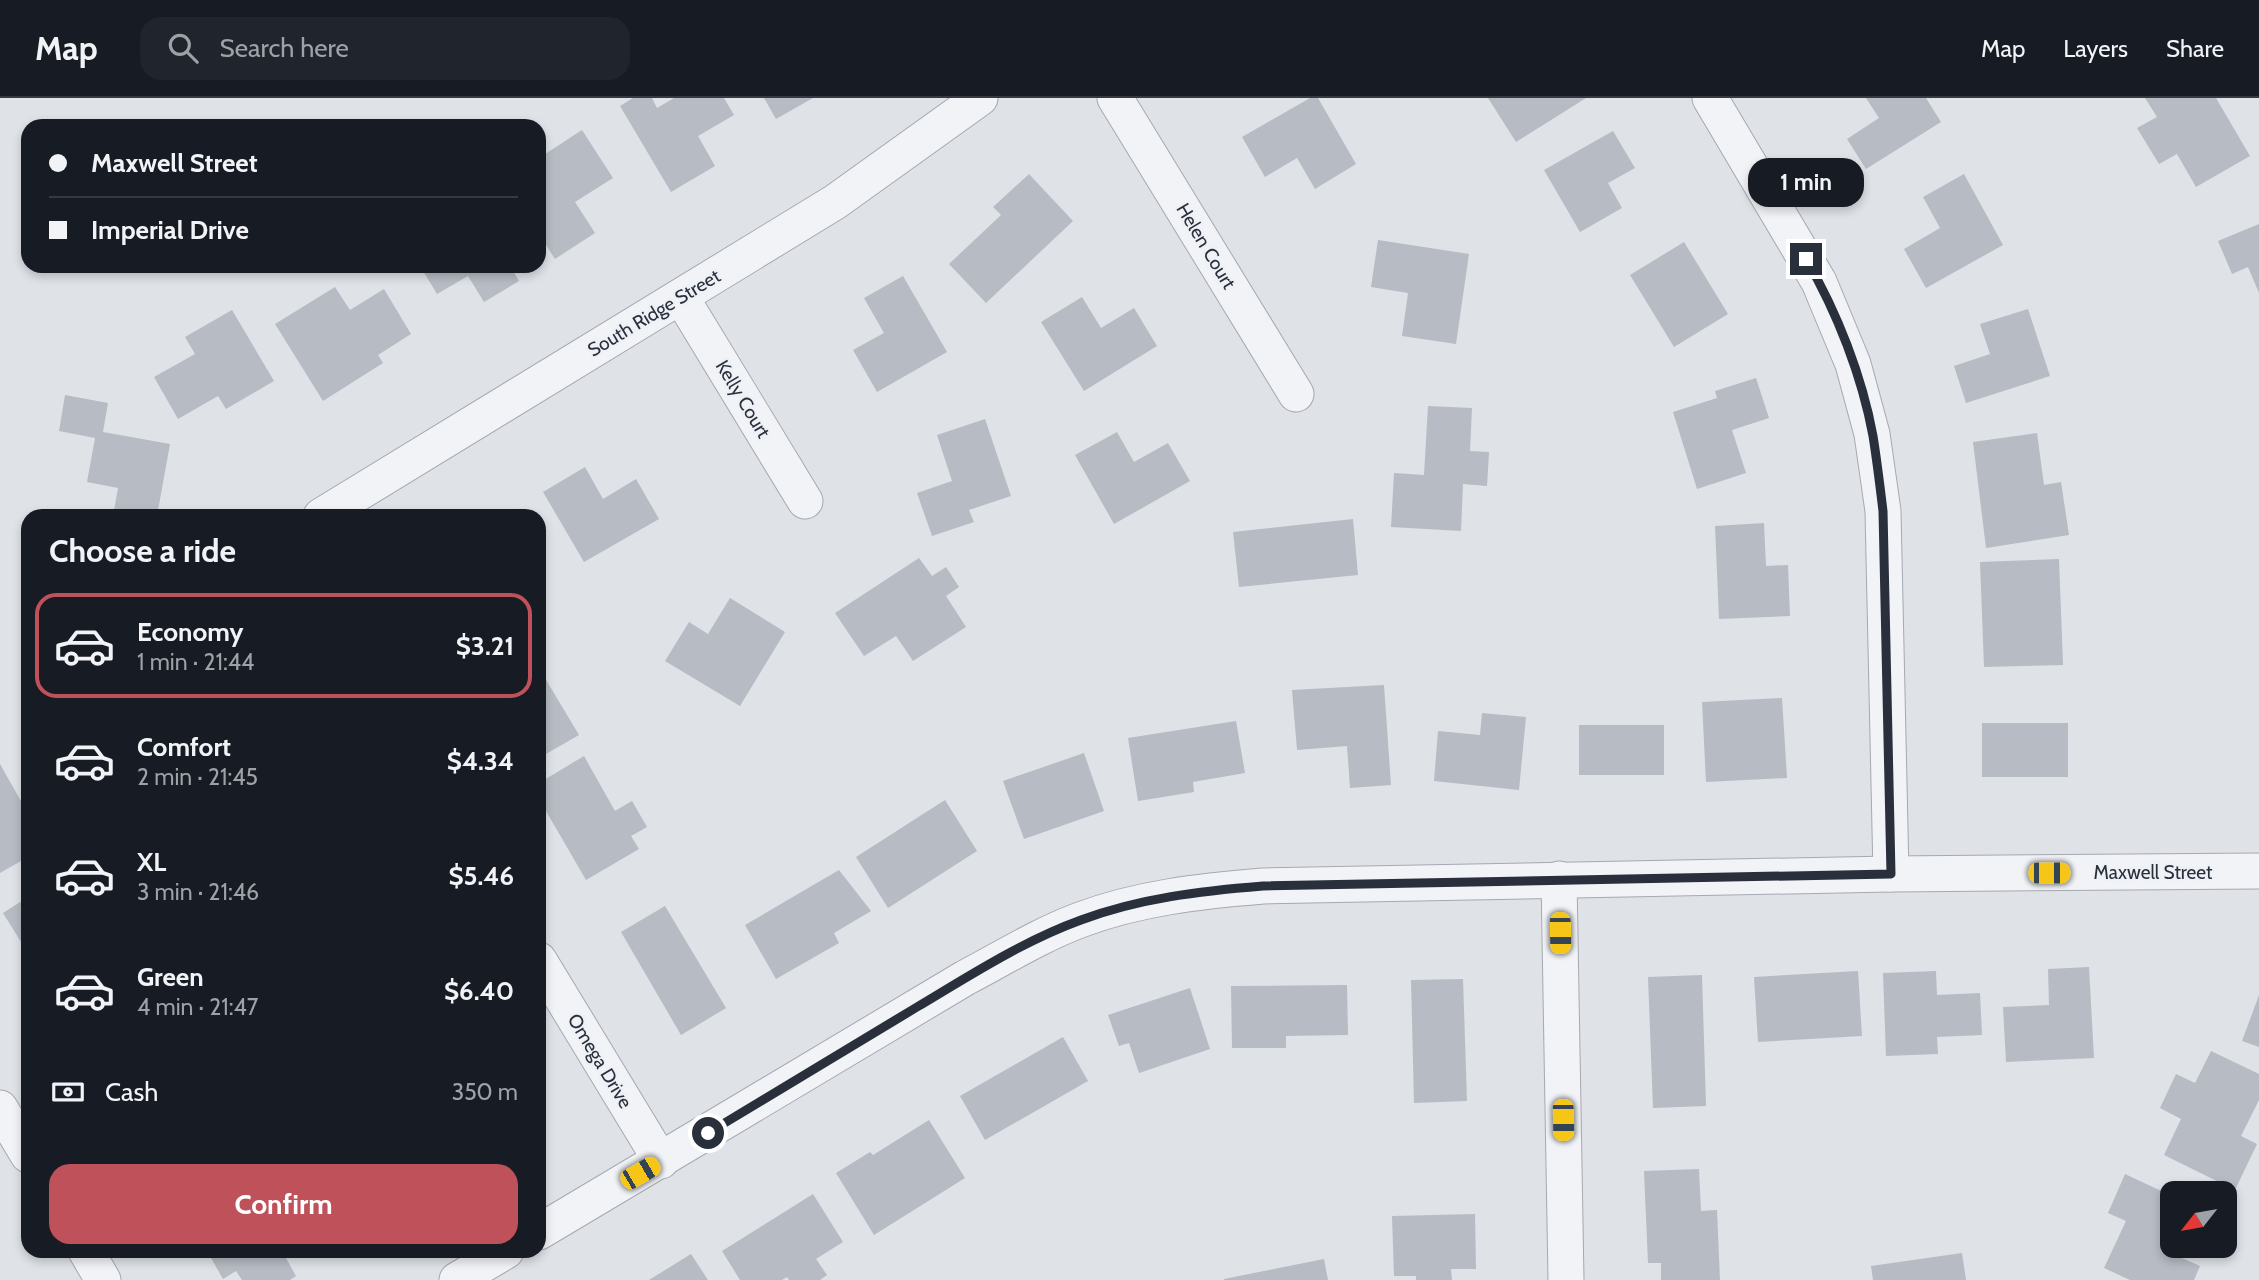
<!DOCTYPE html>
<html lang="en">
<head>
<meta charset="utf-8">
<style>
	:root { --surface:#171b24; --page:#20242c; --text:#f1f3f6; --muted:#9ea1a6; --line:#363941; --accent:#bf515a }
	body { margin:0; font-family:Cabin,sans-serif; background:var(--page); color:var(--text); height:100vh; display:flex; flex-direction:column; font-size:26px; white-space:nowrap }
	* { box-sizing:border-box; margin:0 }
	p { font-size:23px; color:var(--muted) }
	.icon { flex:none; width:38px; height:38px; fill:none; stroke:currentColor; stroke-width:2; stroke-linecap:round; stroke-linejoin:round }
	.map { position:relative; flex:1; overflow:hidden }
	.side { position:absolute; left:21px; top:411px; width:525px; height:749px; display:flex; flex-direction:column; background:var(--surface); border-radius:21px; box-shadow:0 4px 10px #0003 }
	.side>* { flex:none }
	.hud { position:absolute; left:21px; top:21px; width:525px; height:154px; border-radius:21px; box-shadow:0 4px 10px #0003; display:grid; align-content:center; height:154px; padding:0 28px; background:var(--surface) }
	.needle { width:46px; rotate:239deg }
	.buttons { position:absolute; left:2160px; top:1083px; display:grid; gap:14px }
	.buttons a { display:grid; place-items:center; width:77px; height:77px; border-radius:14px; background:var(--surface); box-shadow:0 4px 10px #0003; font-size:35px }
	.end { position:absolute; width:32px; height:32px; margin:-16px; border:9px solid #2a2f3c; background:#fff; box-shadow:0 0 0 4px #fff }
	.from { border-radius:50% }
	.bubble { position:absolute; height:49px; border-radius:21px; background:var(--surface); box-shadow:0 4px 10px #0003; font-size:23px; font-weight:800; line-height:49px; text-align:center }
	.car { position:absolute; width:21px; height:42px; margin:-21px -10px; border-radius:9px; box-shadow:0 0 5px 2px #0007; background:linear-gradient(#f5c518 24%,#345 0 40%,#f5c518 0 76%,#345 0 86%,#f5c518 0) }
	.hud b { display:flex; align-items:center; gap:24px; height:66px; font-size:26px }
	.hud b+b { border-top:2px solid var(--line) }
	.hud i { width:18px; height:18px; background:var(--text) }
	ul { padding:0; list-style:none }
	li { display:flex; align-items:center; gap:21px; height:105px; margin:0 14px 10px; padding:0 14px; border:4px solid transparent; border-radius:21px }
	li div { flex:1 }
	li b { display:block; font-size:26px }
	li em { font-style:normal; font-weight:800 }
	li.active { border-color:var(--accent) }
	li>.icon { width:63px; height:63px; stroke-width:1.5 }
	h2 { padding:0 28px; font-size:32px; line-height:84px }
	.pay { display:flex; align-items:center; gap:18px; height:77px; padding:0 28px; font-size:26px }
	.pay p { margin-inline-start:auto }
	.cta { display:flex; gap:14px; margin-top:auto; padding:14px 28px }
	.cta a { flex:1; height:80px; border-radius:21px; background:var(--accent); color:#fff; font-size:28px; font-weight:800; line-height:80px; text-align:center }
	header { display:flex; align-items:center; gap:42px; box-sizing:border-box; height:98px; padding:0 35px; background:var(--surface); border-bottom:2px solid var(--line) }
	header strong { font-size:33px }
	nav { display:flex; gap:38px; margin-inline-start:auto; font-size:24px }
	.search { width:490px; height:63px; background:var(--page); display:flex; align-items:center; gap:18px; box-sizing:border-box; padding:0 24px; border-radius:21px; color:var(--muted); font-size:26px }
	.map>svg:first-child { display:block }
</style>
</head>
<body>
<header>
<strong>Map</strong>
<div class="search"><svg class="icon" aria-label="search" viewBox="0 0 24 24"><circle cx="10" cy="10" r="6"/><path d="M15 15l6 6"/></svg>Search here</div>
<nav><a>Map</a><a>Layers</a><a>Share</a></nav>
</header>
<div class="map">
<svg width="2259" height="1182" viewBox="0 0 2259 1182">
	<rect width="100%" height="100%" fill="#dfe2e7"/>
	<g fill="#b7bbc3">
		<polygon points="633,0 652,0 657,10 674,0 724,0 734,17 698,38 715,68 671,94 620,8"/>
		<polygon points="764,0 813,0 776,21"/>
		<polygon points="1310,0 1318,0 1356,66 1315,91 1297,60 1265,79 1242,39"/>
		<polygon points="1488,0 1586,0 1516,44"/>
		<polygon points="1866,0 1926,0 1941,24 1866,71 1847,41 1879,20"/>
		<polygon points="2145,0 2216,0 2250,58 2196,89 2177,56 2159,66 2137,30 2157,19"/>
		<polygon points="582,32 613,80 575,104 595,135 555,161 539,136 539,60"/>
		<polygon points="1613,33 1635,70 1608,85 1622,110 1580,134 1544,72"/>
		<polygon points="1029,76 1073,123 986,205 949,166 1001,117 993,109"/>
		<polygon points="1964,76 2003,147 1926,190 1904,151 1940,130 1923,99"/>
		<polygon points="2259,126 2259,195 2248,169 2232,176 2218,143"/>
		<polygon points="1378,142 1469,156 1456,246 1402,238 1408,195 1371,189"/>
		<polygon points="1684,144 1728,216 1674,249 1630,177"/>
		<polygon points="420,168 510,168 519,183 484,204 468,178 437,196"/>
		<polygon points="903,178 947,254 877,294 853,252 884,235 864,200"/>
		<polygon points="335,189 350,212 384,191 411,236 378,257 383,265 323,303 275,226"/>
		<polygon points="1082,199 1101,230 1134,210 1157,248 1084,293 1041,224"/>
		<polygon points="2028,211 2050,278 1966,305 1954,268 1990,256 1980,226"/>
		<polygon points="232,212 274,283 226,311 218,298 178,321 154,279 195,256 185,239"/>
		<polygon points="1756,280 1769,320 1732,332 1746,375 1697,391 1673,314 1717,300 1715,293"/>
		<polygon points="65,297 108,305 103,334 170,346 157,418 113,418 118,390 87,384 95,340 59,333"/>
		<polygon points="1428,308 1472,310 1470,353 1489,354 1487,388 1463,386 1461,433 1391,429 1394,375 1424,377"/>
		<polygon points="985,321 1011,398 969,412 974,424 932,438 917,395 952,383 937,337"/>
		<polygon points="1117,334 1134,364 1168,345 1190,383 1114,426 1075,357"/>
		<polygon points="2037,335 2044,387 2061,384 2069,437 1986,450 1973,344"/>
		<polygon points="585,369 603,401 636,381 659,421 584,464 543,394"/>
		<polygon points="1353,421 1358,477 1239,489 1233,434"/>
		<polygon points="1764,425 1766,468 1788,467 1790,518 1719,521 1715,428"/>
		<polygon points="919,460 932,478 946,469 959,489 946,498 966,529 913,563 896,538 864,558 835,515"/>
		<polygon points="2059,461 2063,567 1984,569 1980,464"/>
		<polygon points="730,500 785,534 740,608 665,563 689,524 708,536"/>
		<polygon points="539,570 579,637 539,660"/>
		<polygon points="1384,587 1391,687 1350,690 1347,648 1297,652 1292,592"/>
		<polygon points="1782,600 1787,680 1706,684 1702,604"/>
		<polygon points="1482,615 1526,619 1519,692 1434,683 1438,633 1480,637"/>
		<polygon points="1236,623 1245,675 1193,684 1194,694 1138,703 1128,640"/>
		<rect x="1982" y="625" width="86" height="54"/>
		<rect x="1579" y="627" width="85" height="50"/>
		<polygon points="1084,655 1104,713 1024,741 1003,683"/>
		<polygon points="584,658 615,713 632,703 647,729 631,738 639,751 586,782 539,701 539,685"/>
		<polygon points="0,666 22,705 28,701 28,759 0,775"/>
		<polygon points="945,702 977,753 888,810 856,759"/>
		<polygon points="839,772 871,813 834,835 839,845 776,881 745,827"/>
		<polygon points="28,799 28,855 3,815"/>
		<polygon points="665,808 726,910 681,937 621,834"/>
		<polygon points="2089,869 2094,960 2006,964 2003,909 2049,907 2048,871"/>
		<polygon points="1858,873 1862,938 1758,944 1754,879"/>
		<polygon points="1936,873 1937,897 1980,895 1982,937 1937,939 1938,956 1886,958 1883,875"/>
		<polygon points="1702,877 1706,1008 1653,1010 1648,879"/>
		<polygon points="1463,881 1467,1003 1414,1005 1411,882"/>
		<polygon points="1347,887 1348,937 1286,938 1286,950 1232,950 1231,888"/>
		<polygon points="1190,890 1210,951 1139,975 1129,945 1119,948 1108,917"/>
		<polygon points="2259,897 2259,949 2242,943"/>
		<polygon points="1063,939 1088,983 985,1042 960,998"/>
		<polygon points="2211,953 2259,976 2259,1002 2241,1038 2257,1046 2235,1092 2164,1057 2181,1021 2160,1010 2176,976 2195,985"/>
		<polygon points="929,1022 965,1080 874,1137 836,1075 870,1054 873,1057"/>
		<polygon points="1699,1071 1701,1113 1717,1112 1720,1182 1661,1182 1661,1165 1648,1165 1644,1073"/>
		<polygon points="2125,1076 2172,1098 2172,1139 2166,1153 2200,1168 2194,1182 2130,1182 2104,1170 2126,1123 2108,1115"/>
		<polygon points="813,1096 843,1144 816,1161 827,1177 820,1182 789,1182 787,1179 782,1182 740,1182 722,1153"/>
		<polygon points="1475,1116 1476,1171 1451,1171 1452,1182 1416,1182 1416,1178 1394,1178 1392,1118"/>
		<polygon points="207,1153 282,1153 296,1178 290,1182 242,1182 236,1173 223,1181"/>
		<polygon points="1962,1155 1966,1182 1873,1182 1871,1168"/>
		<polygon points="691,1156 708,1182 649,1182"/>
		<polygon points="1324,1161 1328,1182 1224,1182 1224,1181"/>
	</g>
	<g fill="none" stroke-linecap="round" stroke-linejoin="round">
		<defs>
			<g id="street">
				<polyline points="1115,0 1296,296"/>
				<polyline points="1710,0 1819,184 1853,266 1872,336 1883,413 1891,776"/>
				<polyline points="681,199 805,403"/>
				<polyline points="321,418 835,104 980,0"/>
				<polyline points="1559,781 1566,1182"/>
				<polyline points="539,862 661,1063"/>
				<polyline points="0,1010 28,1057"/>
				<path d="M539 1134 965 880C1003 860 1040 837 1080 822 1138 800 1201 793 1263 788L1891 776 2259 773"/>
				<polyline points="86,1153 103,1182"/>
				<polyline points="457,1182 506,1153"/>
			</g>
		</defs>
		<use href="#street" stroke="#a5a9b0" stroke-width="37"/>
		<use href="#street" stroke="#f1f3f6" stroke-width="35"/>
	</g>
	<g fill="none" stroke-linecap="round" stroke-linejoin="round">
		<path stroke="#2a2f3c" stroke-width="9" d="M708 1035C777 993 847 951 917 909 969 878 1023 843 1081 822 1140 800 1201 793 1263 788L1891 776 1883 413C1880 388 1877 363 1873 338 1862 278 1837 214 1806 161"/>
	</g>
	<g text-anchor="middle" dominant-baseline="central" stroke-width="5" stroke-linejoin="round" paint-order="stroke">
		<g font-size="19" fill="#2a2f3c" stroke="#eef1f5">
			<text transform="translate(1206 148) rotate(59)">Helen Court</text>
			<text transform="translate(654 215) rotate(-31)">South Ridge Street</text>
			<text transform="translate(743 301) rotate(59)">Kelly Court</text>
			<text x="2153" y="774">Maxwell Street</text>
			<text transform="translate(600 963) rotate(59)">Omega Drive</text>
		</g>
	</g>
</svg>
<div class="buttons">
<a><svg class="needle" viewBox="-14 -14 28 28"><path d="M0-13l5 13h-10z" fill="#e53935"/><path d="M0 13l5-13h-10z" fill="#9ea1a6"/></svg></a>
</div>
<i class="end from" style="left:708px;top:1035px"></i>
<i class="end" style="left:1806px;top:161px"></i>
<div class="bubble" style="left:1748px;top:60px;width:116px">1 min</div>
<i class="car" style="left:2049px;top:775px;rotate:90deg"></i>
<i class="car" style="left:1560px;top:835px;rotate:179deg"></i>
<i class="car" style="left:1563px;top:1022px;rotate:179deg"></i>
<i class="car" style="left:640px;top:1075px;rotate:60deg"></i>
<div class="hud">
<b><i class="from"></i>Maxwell Street</b>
<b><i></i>Imperial Drive</b>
</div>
<section class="side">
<h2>Choose a ride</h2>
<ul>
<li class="active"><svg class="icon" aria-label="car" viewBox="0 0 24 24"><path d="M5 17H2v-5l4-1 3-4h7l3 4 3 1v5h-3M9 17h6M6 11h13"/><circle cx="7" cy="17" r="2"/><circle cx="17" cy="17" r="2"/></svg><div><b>Economy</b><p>1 min · 21:44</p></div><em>$3.21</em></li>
<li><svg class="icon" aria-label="car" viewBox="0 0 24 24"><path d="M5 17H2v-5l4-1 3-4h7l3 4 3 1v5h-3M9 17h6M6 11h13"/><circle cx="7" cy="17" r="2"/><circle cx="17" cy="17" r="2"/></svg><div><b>Comfort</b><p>2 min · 21:45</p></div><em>$4.34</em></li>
<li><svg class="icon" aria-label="car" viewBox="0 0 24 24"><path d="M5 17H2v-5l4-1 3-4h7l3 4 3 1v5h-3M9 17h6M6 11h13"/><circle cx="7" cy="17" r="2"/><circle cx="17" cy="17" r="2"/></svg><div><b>XL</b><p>3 min · 21:46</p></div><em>$5.46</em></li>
<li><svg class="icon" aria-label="car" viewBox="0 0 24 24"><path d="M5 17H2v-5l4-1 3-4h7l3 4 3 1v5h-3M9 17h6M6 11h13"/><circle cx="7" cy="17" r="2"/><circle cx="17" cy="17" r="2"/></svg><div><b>Green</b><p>4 min · 21:47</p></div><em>$6.40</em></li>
</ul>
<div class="pay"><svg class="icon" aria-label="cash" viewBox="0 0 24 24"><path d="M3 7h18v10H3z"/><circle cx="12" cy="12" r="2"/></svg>Cash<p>350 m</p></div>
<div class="cta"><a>Confirm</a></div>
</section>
</div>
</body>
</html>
